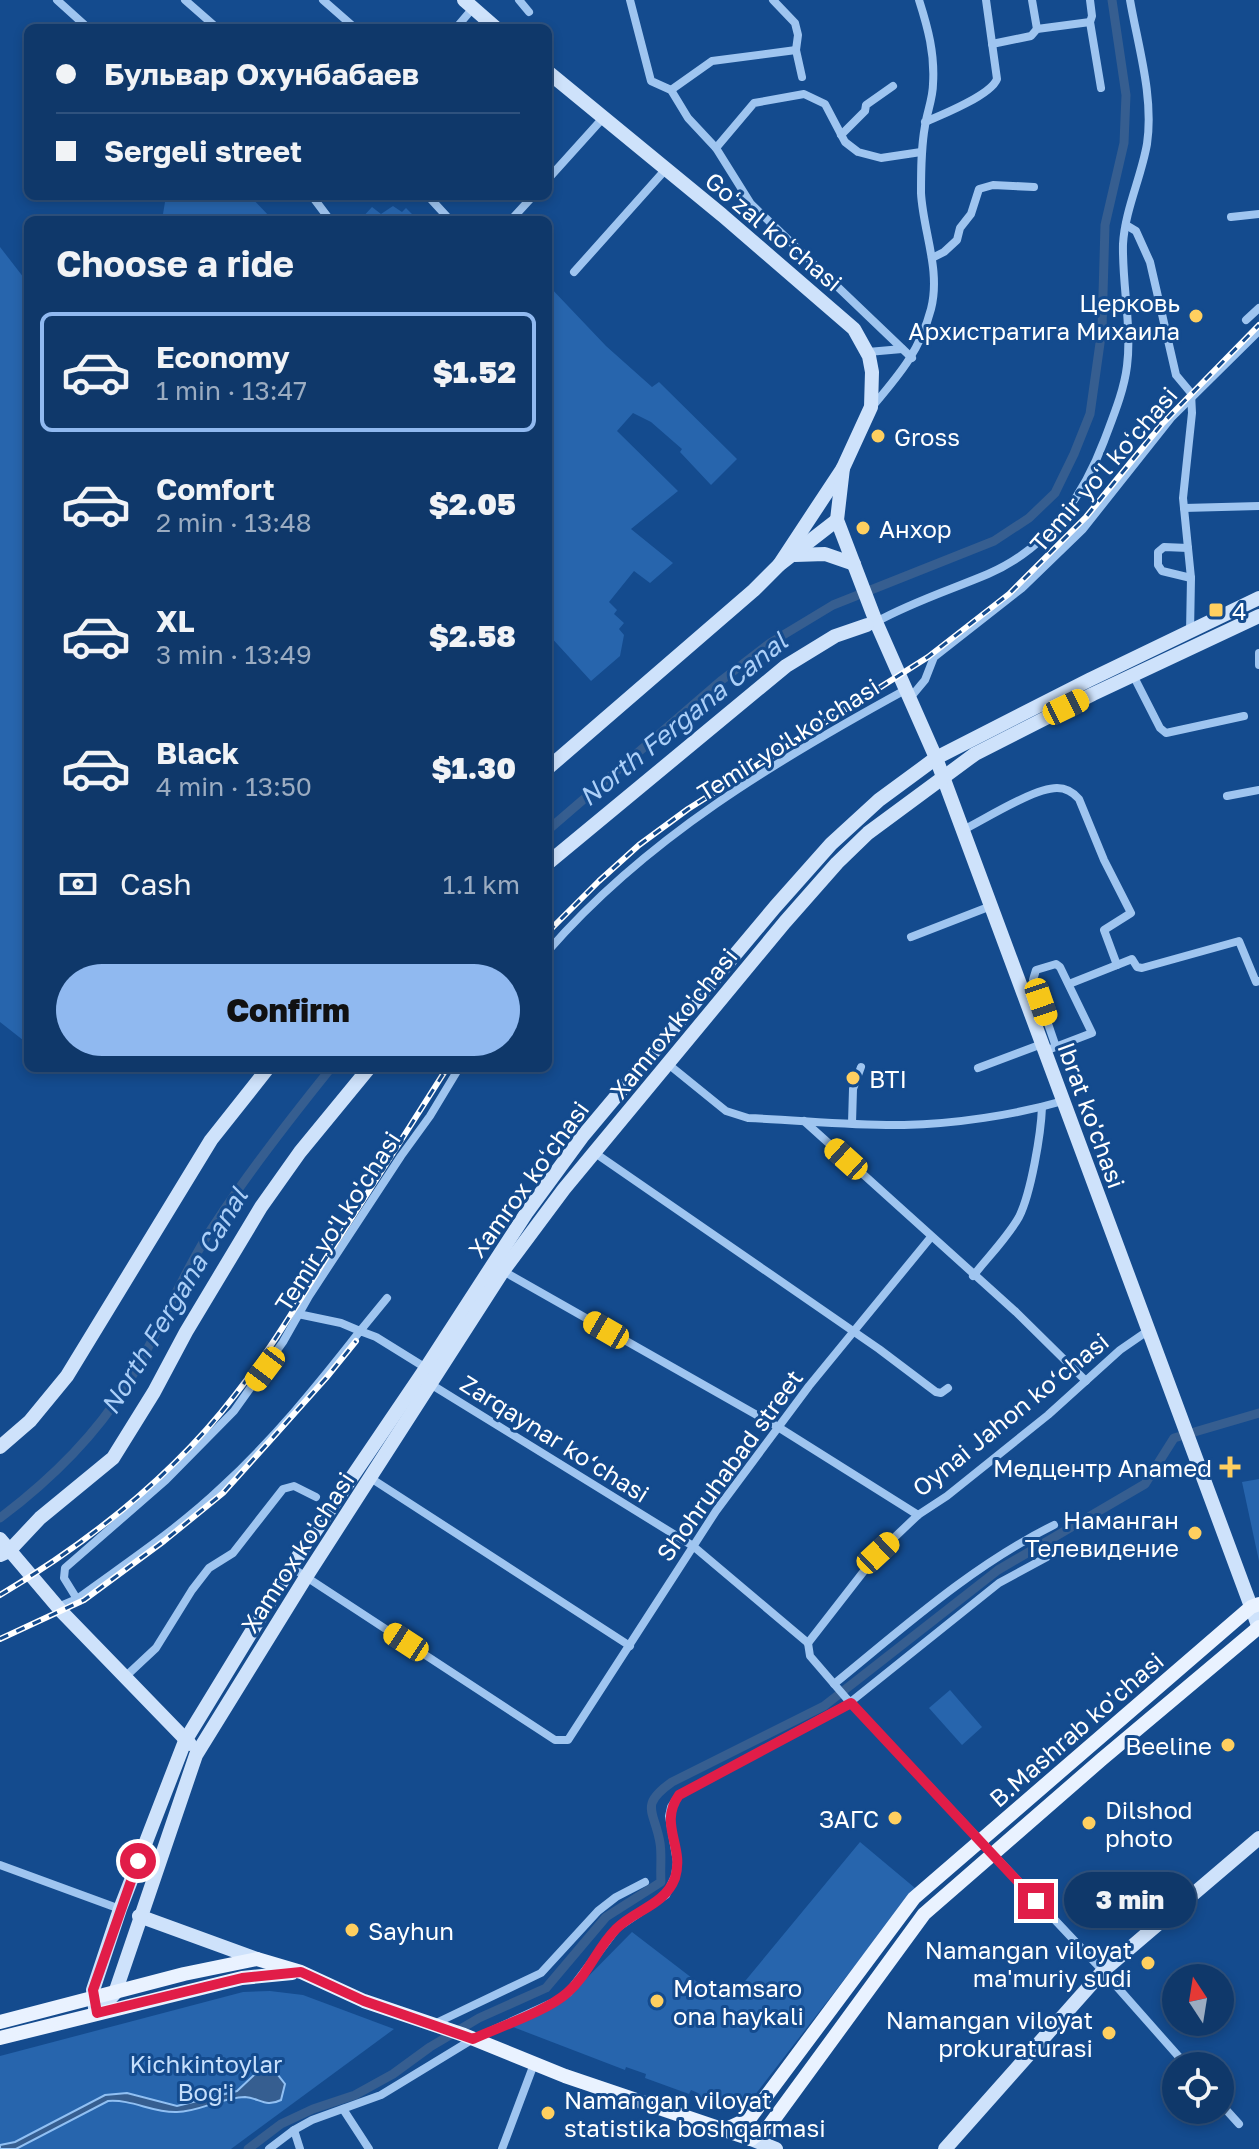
<!DOCTYPE html>
<html lang="en">
<head>
<meta charset="utf-8">
<style>
	:root { --surface:#0f386a; --page:#183f70; --text:#f1f3f6; --muted:#9bacc1; --line:#2f527e; --accent:#90b9f0 }
	body { margin:0; font-family:"Golos Text",sans-serif; background:var(--page); color:var(--text); height:100vh; display:flex; flex-direction:column; font-size:30px; white-space:nowrap }
	* { box-sizing:border-box; margin:0 }
	p { font-size:26px; color:var(--muted) }
	.icon { flex:none; width:44px; height:44px; fill:none; stroke:currentColor; stroke-width:2; stroke-linecap:round; stroke-linejoin:round }
	.map { position:relative; flex:1; overflow:hidden }
	.drawer { position:absolute; left:24px; top:216px; width:528px; height:856px; display:flex; flex-direction:column; background:var(--surface); border-radius:12px; box-shadow:0 4px 12px #0003,0 0 0 2px var(--line) }
	.drawer>* { flex:none }
	.top-card { position:absolute; left:24px; top:24px; width:528px; height:176px; border-radius:12px; box-shadow:0 4px 12px #0003,0 0 0 2px var(--line); display:grid; align-content:center; height:176px; padding:0 32px; background:var(--surface) }
	.needle { width:52px; rotate:348deg }
	.controls { position:absolute; left:1162px; top:1964px; display:grid; gap:16px }
	.controls a { display:grid; place-items:center; width:72px; height:72px; border-radius:50%; background:var(--surface); box-shadow:0 4px 12px #0003,0 0 0 2px var(--line); font-size:40px }
	.end { position:absolute; width:36px; height:36px; margin:-18px; border:10px solid #e11d48; background:#fff; box-shadow:0 0 0 4px #fff }
	.from { border-radius:50% }
	.bubble { position:absolute; height:56px; border-radius:28px; background:var(--surface); box-shadow:0 4px 12px #0003,0 0 0 2px var(--line); font-size:26px; font-weight:800; line-height:56px; text-align:center }
	.car { position:absolute; width:24px; height:48px; margin:-24px -12px; border-radius:10px; box-shadow:0 0 6px 2px #0007; background:linear-gradient(#f5c518 24%,#345 0 40%,#f5c518 0 76%,#345 0 86%,#f5c518 0) }
	.top-card b { display:flex; align-items:center; gap:28px; height:76px; font-size:30px }
	.top-card b+b { border-top:2px solid var(--line) }
	.top-card i { width:20px; height:20px; background:var(--text) }
	ul { padding:0; list-style:none }
	li { display:flex; align-items:center; gap:24px; height:120px; margin:0 16px 12px; padding:0 16px; border:4px solid transparent; border-radius:12px }
	li div { flex:1 }
	li b { display:block; font-size:30px }
	li em { font-style:normal; font-weight:800 }
	li.current { border-color:var(--accent) }
	li>.icon { width:72px; height:72px; stroke-width:1.5 }
	h2 { padding:0 32px; font-size:36px; line-height:96px }
	.pay { display:flex; align-items:center; gap:20px; height:88px; padding:0 32px; font-size:30px }
	.pay p { margin-inline-start:auto }
	.primary-button { display:flex; gap:16px; margin-top:auto; padding:16px 32px }
	.primary-button a { flex:1; height:92px; border-radius:48px; background:var(--accent); color:#111; font-size:32px; font-weight:800; line-height:92px; text-align:center }
	.map>svg:first-child { display:block }
</style>
</head>
<body>
<div class="map">
<svg width="1259" height="2149" viewBox="0 0 1259 2149">
	<rect width="100%" height="100%" fill="#144b8e"/>
	<g fill="#2765ad">
		<polygon points="166,196 250,196 273,220 162,220"/>
		<polygon points="393,206 402,212 406,208 418,220 360,220 372,207 381,214"/>
		<polygon points="0,247 24,278 28,275 28,1044 0,1022"/>
		<polygon points="548,285 606,346 652,387 659,382 737,459 711,485 680,452 682,449 651,422 633,413 617,431 678,491 631,529 673,563 650,583 634,571 609,602 617,610 614,614 624,623 619,629 624,635 620,656 591,681 548,634"/>
		<polygon points="1259,1479 1259,1561 1242,1482"/>
		<polygon points="950,1690 982,1727 962,1745 929,1708"/>
		<polygon points="860,1842 915,1888 744,2109 733,2105 730,2109 697,2098 698,2093 691,2090 689,2094 645,2078 646,2074 626,2067 625,2070 513,2027 563,2002 632,1932 718,1998 736,1992"/>
		<polygon points="270,1991 303,1995 394,2029 231,2149 0,2149 0,2056 243,1992"/>
	</g>
	<path fill="#365e90" stroke="#91c0f3" stroke-width="2" d="M268 2069 274 2070 285 2084 281 2100C265 2108 260 2098 245 2097 222 2097 199 2112 177 2112 153 2113 132 2099 108 2101L16 2149H0V2145L15 2142 105 2095 127 2093 177 2106 237 2091 254 2075Z"/>
	<g fill="none" stroke-linecap="round" stroke-linejoin="round">
		<g stroke="#365e90" stroke-width="9">
			<polyline points="548,830 722,680 770,643 833,605 994,541 1029,518 1055,493 1074,454 1090,414 1102,329 1105,225 1124,143 1126,95 1112,0"/>
			<path d="M0 1518C49 1481 93 1439 126 1386 159 1335 180 1276 214 1225 249 1171 290 1119 331 1068"/>
			<path d="M248 2149 281 2124 313 2109 355 2095 393 2074 430 2047 479 2018 546 1988 606 1917 661 1882C660 1869 662 1855 660 1843 655 1811 638 1806 672 1782L824 1706 998 1570 1145 1484 1174 1438 1259 1413"/>
		</g>
		<g stroke="#9fc5f0" stroke-width="8">
			<polyline points="57,0 88,28"/>
			<polyline points="185,0 217,28"/>
			<polyline points="323,0 355,28"/>
			<polyline points="519,0 529,12"/>
			<polyline points="630,0 651,81 671,90 688,118 716,148 751,204 912,358"/>
			<polyline points="773,0 795,23 798,35 796,50 802,77"/>
			<polyline points="1032,0 1037,29"/>
			<polyline points="1090,0 1092,16 1090,22 1101,88"/>
			<polyline points="456,28 473,8"/>
			<polyline points="992,44 1031,36 1037,29 1090,22"/>
			<polyline points="671,90 712,61 796,50"/>
			<path d="M925 122C942 115 991 95 997 79L986 0"/>
			<polyline points="841,135 865,111 866,105 893,86"/>
			<polyline points="716,148 754,103 804,94 825,104 845,142 858,152 881,158 921,152"/>
			<polyline points="548,179 603,118"/>
			<polyline points="312,196 330,220"/>
			<polyline points="428,196 450,220"/>
			<polyline points="1231,217 1259,214"/>
			<polyline points="511,220 533,196"/>
			<polyline points="1126,225 1136,231 1150,262 1176,375 1191,393 1192,413 1183,498 1191,578 1190,632"/>
			<polyline points="932,258 944,252 957,240 960,228 971,214 979,189 993,185 1034,187"/>
			<polyline points="574,272 666,169"/>
			<polyline points="1246,320 1259,308"/>
			<polyline points="868,352 902,349"/>
			<path d="M872 407C899 375 920 351 931 309 941 270 923 231 921 193 921 170 921 148 925 126 927 112 933 98 933 84 935 54 928 28 919 0"/>
			<polyline points="1184,508 1259,506"/>
			<polyline points="1188,548 1164,547 1158,552 1158,565 1162,571 1191,578"/>
			<path d="M876 622C912 602 950 590 988 574 1046 549 1082 499 1104 441 1113 417 1124 391 1127 366 1132 326 1122 285 1123 244 1125 210 1141 178 1147 144 1154 97 1138 46 1130 0"/>
			<polyline points="1259,653 1259,665"/>
			<polyline points="1133,675 1160,728 1166,733 1244,716"/>
			<polyline points="910,698 925,680 934,657 1022,588 1083,529 1171,418 1259,331"/>
			<polyline points="1227,796 1259,790"/>
			<path d="M963 830C985 819 1034 788 1057 788 1066 788 1073 792 1079 799L1104 860 1131 913 1104 930 1117 965 1069 984"/>
			<polyline points="911,937 991,906"/>
			<path d="M548 951C646 838 777 760 907 689"/>
			<polyline points="1117,965 1132,959 1137,967 1142,968 1239,941 1256,982 1259,981"/>
			<polyline points="1045,1051 1092,1033 1060,967 1056,964 1036,970 1033,980 1056,1047"/>
			<path d="M668 1064 726 1111 748 1118C800 1120 852 1126 904 1125 954 1124 1015 1115 1063 1101"/>
			<polyline points="978,1068 1042,1044"/>
			<polyline points="804,1121 1016,1312 1086,1381"/>
			<polyline points="852,1123 853,1089 861,1067"/>
			<polyline points="595,1153 879,1349 936,1392 941,1393 948,1388"/>
			<polyline points="503,1271 778,1427 918,1515"/>
			<path d="M973 1276C988 1257 1007 1238 1019 1217 1031 1193 1041 1134 1042 1107"/>
			<polyline points="298,1314 341,1323 360,1331 387,1298"/>
			<polyline points="369,1477 630,1646"/>
			<polyline points="291,1567 555,1740 568,1740 716,1511 809,1386 931,1237"/>
			<polyline points="77,1599 64,1578 65,1568 166,1480 234,1411 283,1342 309,1296 401,1156 430,1116 459,1068"/>
			<path d="M58 1607 77 1599C126 1563 178 1529 222 1487 273 1440 317 1386 360 1331L376 1337 426 1368 432 1385 693 1546 808 1643"/>
			<polyline points="808,1643 810,1656 847,1699 1103,1971 1187,2066"/>
			<polyline points="808,1643 878,1553 918,1515 947,1496 1048,1415 1120,1350 1149,1330"/>
			<polyline points="125,1677 156,1648 192,1590 209,1568 233,1553 283,1489 294,1486 316,1497"/>
			<path d="M834 1684C904 1627 973 1565 1054 1525"/>
			<polyline points="0,1865 120,1909"/>
			<polyline points="434,2024 541,1973 598,1911 616,1897 645,1882"/>
			<polyline points="1220,2103 1239,2124"/>
			<polyline points="343,2109 369,2149"/>
			<polyline points="294,2130 300,2149"/>
			<polyline points="269,2149 294,2130 312,2120 381,2095 473,2039 554,2002 568,1993 617,1928 666,1895 675,1876 677,1862 669,1816 671,1807 679,1795 848,1704 999,1583 1047,1557"/>
			<polyline points="502,2149 534,2064"/>
		</g>
		<g stroke="#cee2fb" stroke-width="14">
			<polyline points="464,0 496,28"/>
			<polyline points="548,72 722,215 854,329 869,356 872,372 871,407 843,468 779,565"/>
			<polyline points="843,468 837,520 876,622 936,758 1259,1628"/>
			<polyline points="795,555 825,554 854,564"/>
			<polyline points="548,768 754,590 779,565 837,520"/>
			<polyline points="548,863 786,666 835,636 867,625"/>
			<polyline points="0,1447 30,1421 67,1376 211,1140 268,1068"/>
			<polyline points="0,1539 62,1612 190,1744"/>
			<polyline points="0,1555 9,1551 40,1518 113,1458 154,1392 186,1332 261,1207 300,1152 369,1068"/>
			<polyline points="139,1916 257,1959"/>
			<polyline points="95,2008 93,1990 120,1909 185,1741 291,1567 426,1368 527,1212 582,1137 775,907 831,844 879,800 936,758 1089,680 1259,598"/>
			<polyline points="97,2013 115,1993 196,1755 306,1577 503,1271 564,1189 785,922 837,863 868,833 975,754 1093,694 1259,616"/>
			<polyline points="751,2139 776,2149"/>
			<polyline points="945,2149 1103,1971 1259,1838"/>
		</g>
		<g stroke="#e9f2ff" stroke-width="14">
			<polyline points="0,2022 184,1974 257,1959 301,1972 364,2001 464,2035 565,2076 751,2139"/>
			<polyline points="0,2038 242,1978 292,1973"/>
			<polyline points="724,2130 750,2118 914,1898 1251,1607 1259,1604"/>
			<polyline points="751,2139 769,2126 924,1914 1102,1759 1259,1627"/>
		</g>
		<defs>
			<g id="rail">
				<polyline points="548,932 599,881 639,845 688,809 928,657 1009,594 1086,517 1162,424 1259,325"/>
				<path d="M0 1595C89 1542 172 1477 235 1395 268 1353 295 1308 323 1263 364 1198 406 1133 447 1068"/>
				<polyline points="0,1639 84,1600 164,1541 223,1493 326,1378 356,1341"/>
			</g>
		</defs>
		<use href="#rail" stroke="#fff" stroke-width="6"/>
		<use href="#rail" stroke="#144b8e" stroke-width="3" stroke-dasharray="9" stroke-linecap="butt"/>
	</g>
	<g fill="none" stroke-linecap="round" stroke-linejoin="round">
		<path stroke="#e11d48" stroke-width="10" d="M138 1861 93 1990 97 2013 242 1978 301 1972 364 2001 473 2039C499 2027 547 2011 567 1993 588 1975 597 1948 616 1929 635 1910 665 1905 675 1878 685 1846 658 1825 679 1795L851 1703 1036 1901"/>
	</g>
	<g fill="#ffcf5f" stroke="#144b8e" stroke-width="3">
		<circle cx="1196" cy="316" r="8"/>
		<circle cx="878" cy="436" r="8"/>
		<circle cx="863" cy="528" r="8"/>
		<rect x="1208" y="602" width="16" height="16" rx="4"/>
		<circle cx="853" cy="1078" r="8"/>
		<path d="M1226 1455h8v8h8v8h-8v8h-8v-8h-8v-8h8z"/>
		<circle cx="1195" cy="1533" r="8"/>
		<circle cx="1228" cy="1745" r="8"/>
		<circle cx="895" cy="1818" r="8"/>
		<circle cx="1089" cy="1823" r="8"/>
		<circle cx="352" cy="1930" r="8"/>
		<circle cx="1148" cy="1963" r="8"/>
		<circle cx="657" cy="2001" r="8"/>
		<circle cx="1109" cy="2033" r="8"/>
		<circle cx="548" cy="2113" r="8"/>
	</g>
	<g text-anchor="middle" dominant-baseline="central" stroke-width="6" stroke-linejoin="round" paint-order="stroke">
		<g font-size="24" fill="#fff" stroke="#144b8e">
			<text transform="translate(774 231) rotate(40)">Goʻzal koʻchasi</text>
			<text transform="translate(1103 469) rotate(-49)">Temir yoʻl koʻchasi</text>
			<text transform="translate(788 739) rotate(-32)">Temir yo'l ko'chasi</text>
			<text transform="translate(673 1023) rotate(-51)">Xamrox ko'chasi</text>
			<text transform="translate(1092 1115) rotate(70)">Ibrat ko'chasi</text>
			<text transform="translate(528 1179) rotate(-54)">Xamrox koʻchasi</text>
			<text transform="translate(337 1221) rotate(-57)">Temir yo'l ko'chasi</text>
			<text transform="translate(1010 1414) rotate(-39)">Oynai Jahon ko‘chasi</text>
			<text transform="translate(555 1438) rotate(32)">Zarqaynar ko‘chasi</text>
			<text transform="translate(729 1465) rotate(-54)">Shohruhabad street</text>
			<text transform="translate(297 1552) rotate(-57)">Xamrox ko'chasi</text>
			<text transform="translate(1076 1729) rotate(-41)">B.Mashrab ko'chasi</text>
		</g>
		<g font-size="24" fill="#fff" stroke="#144b8e" text-anchor="start">
			<text x="1180" y="302" text-anchor="end">Церковь<tspan x="1180" dy="28">Архистратига Михаила</tspan></text>
			<text x="894" y="436">Gross</text>
			<text x="879" y="528">Анхор</text>
			<text x="1232" y="610">4</text>
			<text x="869" y="1078">BTI</text>
			<text x="1212" y="1467" text-anchor="end">Медцентр Anamed</text>
			<text x="1179" y="1519" text-anchor="end">Наманган<tspan x="1179" dy="28">Телевидение</tspan></text>
			<text x="1212" y="1745" text-anchor="end">Beeline</text>
			<text x="1105" y="1809">Dilshod<tspan x="1105" dy="28">photo</tspan></text>
			<text x="879" y="1818" text-anchor="end">ЗАГС</text>
			<text x="368" y="1930">Sayhun</text>
			<text x="1132" y="1949" text-anchor="end">Namangan viloyat<tspan x="1132" dy="28">ma'muriy sudi</tspan></text>
			<text x="673" y="1987">Motamsaro<tspan x="673" dy="28">ona haykali</tspan></text>
			<text x="1093" y="2019" text-anchor="end">Namangan viloyat<tspan x="1093" dy="28">prokuraturasi</tspan></text>
			<text x="564" y="2099">Namangan viloyat<tspan x="564" dy="28">statistika boshqarmasi</tspan></text>
		</g>
		<g font-size="24" fill="#c6dffc" stroke="#144b8e">
			<text x="206" y="2063">Kichkintoylar<tspan x="206" dy="28">Bog'i</tspan></text>
		</g>
		<g font-size="26" font-style="italic" fill="#abcff8" stroke="#144b8e">
			<text transform="translate(683 719) rotate(-39)">North Fergana Canal</text>
			<text transform="translate(174 1301) rotate(-59)">North Fergana Canal</text>
		</g>
	</g>
</svg>
<div class="controls">
<a><svg class="needle" viewBox="-14 -14 28 28"><path d="M0-13l5 13h-10z" fill="#e53935"/><path d="M0 13l5-13h-10z" fill="#9bacc1"/></svg></a>
<a><svg class="icon" aria-label="locate" viewBox="0 0 24 24"><circle cx="12" cy="12" r="6"/><path d="M12 2v4M12 18v4M2 12h4M18 12h4"/></svg></a>
</div>
<i class="end from" style="left:138px;top:1861px"></i>
<i class="end" style="left:1036px;top:1901px"></i>
<div class="bubble" style="left:1064px;top:1872px;width:132px">3 min</div>
<i class="car" style="left:1066px;top:707px;rotate:64deg"></i>
<i class="car" style="left:1041px;top:1002px;rotate:161deg"></i>
<i class="car" style="left:846px;top:1159px;rotate:312deg"></i>
<i class="car" style="left:606px;top:1330px;rotate:300deg"></i>
<i class="car" style="left:265px;top:1369px;rotate:217deg"></i>
<i class="car" style="left:878px;top:1553px;rotate:47deg"></i>
<i class="car" style="left:406px;top:1642px;rotate:303deg"></i>
<div class="top-card">
<b><i class="from"></i>Бульвар Охунбабаев</b>
<b><i></i>Sergeli street</b>
</div>
<section class="drawer">
<h2>Choose a ride</h2>
<ul>
<li class="current"><svg class="icon" aria-label="car" viewBox="0 0 24 24"><path d="M5 17H2v-5l4-1 3-4h7l3 4 3 1v5h-3M9 17h6M6 11h13"/><circle cx="7" cy="17" r="2"/><circle cx="17" cy="17" r="2"/></svg><div><b>Economy</b><p>1 min · 13:47</p></div><em>$1.52</em></li>
<li><svg class="icon" aria-label="car" viewBox="0 0 24 24"><path d="M5 17H2v-5l4-1 3-4h7l3 4 3 1v5h-3M9 17h6M6 11h13"/><circle cx="7" cy="17" r="2"/><circle cx="17" cy="17" r="2"/></svg><div><b>Comfort</b><p>2 min · 13:48</p></div><em>$2.05</em></li>
<li><svg class="icon" aria-label="car" viewBox="0 0 24 24"><path d="M5 17H2v-5l4-1 3-4h7l3 4 3 1v5h-3M9 17h6M6 11h13"/><circle cx="7" cy="17" r="2"/><circle cx="17" cy="17" r="2"/></svg><div><b>XL</b><p>3 min · 13:49</p></div><em>$2.58</em></li>
<li><svg class="icon" aria-label="car" viewBox="0 0 24 24"><path d="M5 17H2v-5l4-1 3-4h7l3 4 3 1v5h-3M9 17h6M6 11h13"/><circle cx="7" cy="17" r="2"/><circle cx="17" cy="17" r="2"/></svg><div><b>Black</b><p>4 min · 13:50</p></div><em>$1.30</em></li>
</ul>
<div class="pay"><svg class="icon" aria-label="cash" viewBox="0 0 24 24"><path d="M3 7h18v10H3z"/><circle cx="12" cy="12" r="2"/></svg>Cash<p>1.1 km</p></div>
<div class="primary-button"><a>Confirm</a></div>
</section>
</div>
</body>
</html>
